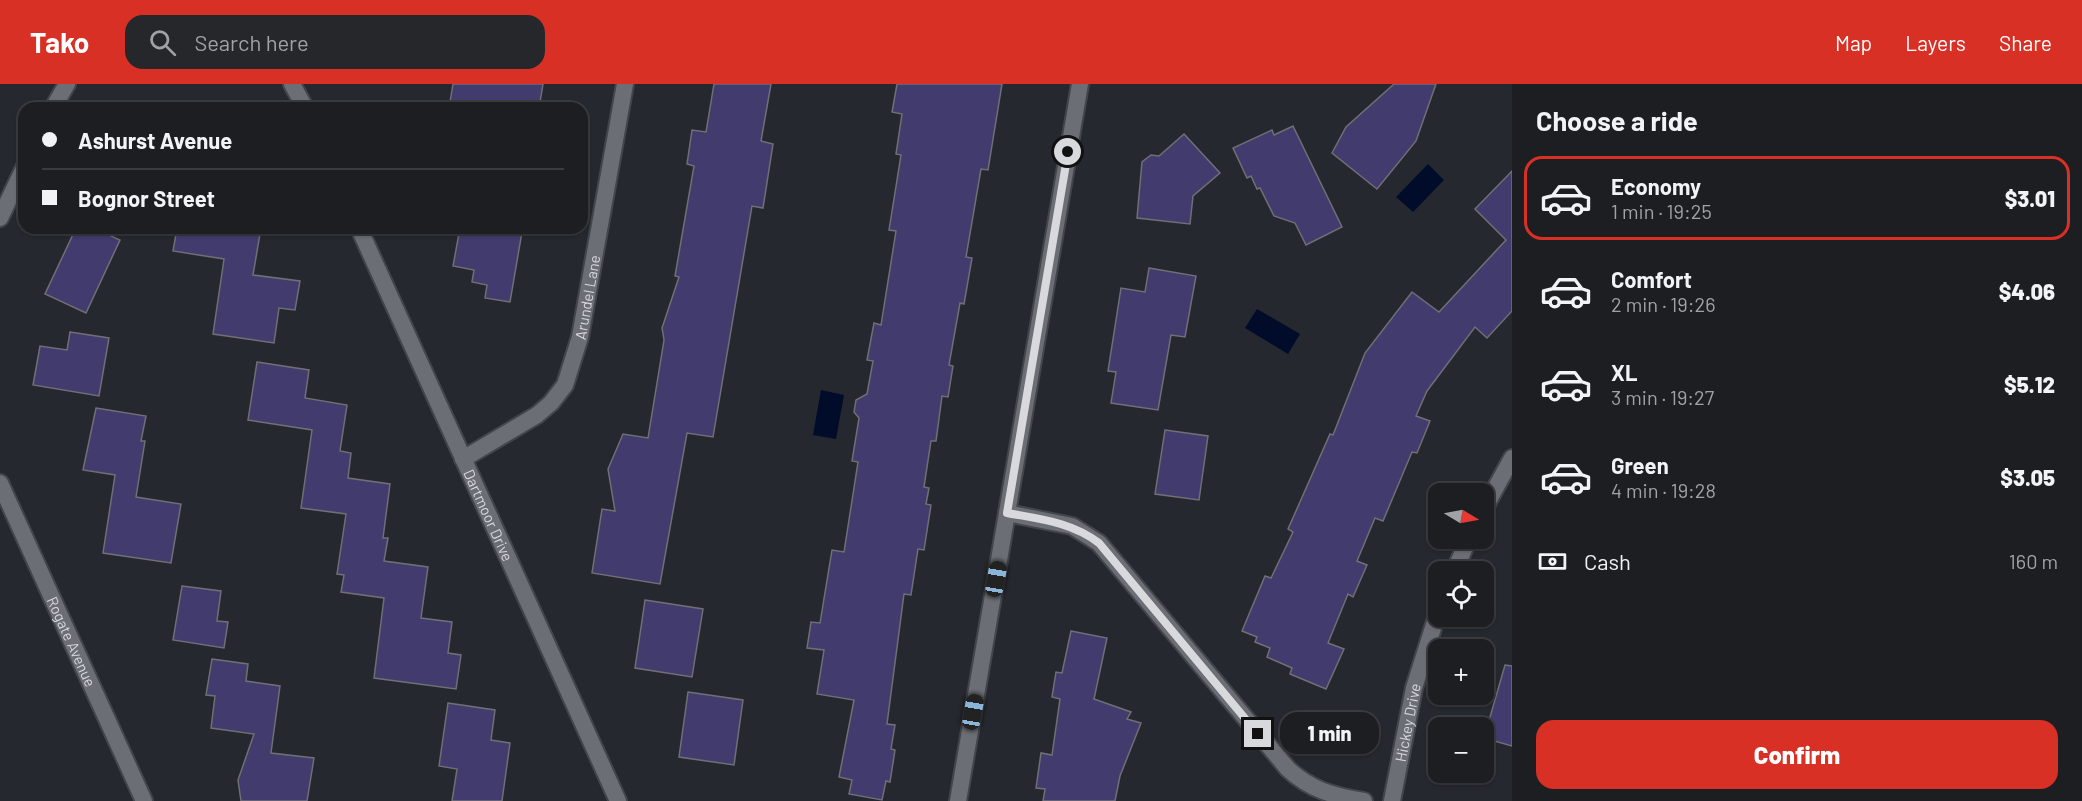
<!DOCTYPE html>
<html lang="en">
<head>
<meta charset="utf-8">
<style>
	:root { --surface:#1c1e22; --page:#25272a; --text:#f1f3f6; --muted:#a0a2a5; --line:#3a3c40; --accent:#d93025 }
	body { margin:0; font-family:Barlow,sans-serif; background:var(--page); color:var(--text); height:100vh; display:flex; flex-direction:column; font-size:22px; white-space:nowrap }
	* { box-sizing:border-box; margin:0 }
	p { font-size:20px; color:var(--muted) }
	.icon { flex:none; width:33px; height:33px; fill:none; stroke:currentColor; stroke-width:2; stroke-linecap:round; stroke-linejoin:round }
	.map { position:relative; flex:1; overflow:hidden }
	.details { display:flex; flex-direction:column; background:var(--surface); width:570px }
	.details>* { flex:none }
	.guide { position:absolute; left:18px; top:18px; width:570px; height:132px; border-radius:18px; box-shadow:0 2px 4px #0004,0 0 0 2px var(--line); display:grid; align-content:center; height:132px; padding:0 24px; background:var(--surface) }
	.needle { width:39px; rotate:100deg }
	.fabs { position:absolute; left:1428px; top:399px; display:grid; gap:12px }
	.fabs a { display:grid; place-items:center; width:66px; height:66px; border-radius:12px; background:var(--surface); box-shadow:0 2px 4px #0004,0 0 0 2px var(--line); font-size:30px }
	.end { position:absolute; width:27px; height:27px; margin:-14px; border:8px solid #d7d9dd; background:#111; box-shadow:0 0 0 3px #111 }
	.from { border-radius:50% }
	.bubble { position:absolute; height:42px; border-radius:18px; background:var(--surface); box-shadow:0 2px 4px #0004,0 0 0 2px var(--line); font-size:20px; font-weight:800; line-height:42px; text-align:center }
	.car { position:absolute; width:18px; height:36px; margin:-18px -9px; border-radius:8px; box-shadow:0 0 4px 2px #0007; background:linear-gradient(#222 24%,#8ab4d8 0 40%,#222 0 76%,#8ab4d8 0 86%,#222 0) }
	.guide b { display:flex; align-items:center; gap:21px; height:57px; font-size:22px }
	.guide b+b { border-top:2px solid var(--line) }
	.guide i { width:15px; height:15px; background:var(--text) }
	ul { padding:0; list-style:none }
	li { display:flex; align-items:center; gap:18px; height:84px; margin:0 12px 9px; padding:0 12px; border:3px solid transparent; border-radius:18px }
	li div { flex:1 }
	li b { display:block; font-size:22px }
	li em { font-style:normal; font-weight:800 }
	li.current { border-color:var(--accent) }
	li>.icon { width:54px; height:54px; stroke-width:1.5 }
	h2 { padding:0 24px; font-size:27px; line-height:72px }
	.pay { display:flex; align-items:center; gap:15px; height:66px; padding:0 24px; font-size:22px }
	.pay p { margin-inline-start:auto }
	.primary-button { display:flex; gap:12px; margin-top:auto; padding:12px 24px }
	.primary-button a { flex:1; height:69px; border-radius:18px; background:var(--accent); color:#fff; font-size:24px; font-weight:800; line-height:69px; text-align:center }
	header { display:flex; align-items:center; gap:36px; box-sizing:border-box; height:84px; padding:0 30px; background:var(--accent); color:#fff }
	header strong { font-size:28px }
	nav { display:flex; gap:33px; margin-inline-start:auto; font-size:21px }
	.search { width:420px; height:54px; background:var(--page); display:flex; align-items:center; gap:15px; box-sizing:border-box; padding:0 21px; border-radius:18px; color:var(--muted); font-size:22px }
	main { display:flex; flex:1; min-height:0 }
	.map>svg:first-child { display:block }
</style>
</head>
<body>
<header>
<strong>Tako</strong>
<div class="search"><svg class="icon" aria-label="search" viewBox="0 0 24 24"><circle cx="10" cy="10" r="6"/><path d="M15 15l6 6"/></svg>Search here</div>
<nav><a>Map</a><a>Layers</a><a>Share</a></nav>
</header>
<main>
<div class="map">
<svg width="1512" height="717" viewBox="0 0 1512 717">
	<rect width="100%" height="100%" fill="#25282e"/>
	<g fill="#000c29">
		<polygon points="1428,80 1444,96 1413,128 1396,113"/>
		<polygon points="1257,225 1300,250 1288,270 1245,244"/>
		<polygon points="821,306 844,311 836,355 813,351"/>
	</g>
	<g fill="#423b6e" stroke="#6f6f76" stroke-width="1.5">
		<polygon points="453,0 543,0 539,24 449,24"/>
		<polygon points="714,0 771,0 761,57 773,60 763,124 752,122 713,353 687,349 660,500 592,489 602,425 615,427 608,385 623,350 648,354 664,256 662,244 679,193 675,192 694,82 687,80 692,46 706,48"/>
		<polygon points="897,0 1002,0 988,86 981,85 966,173 972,174 964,220 960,219 949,281 953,282 948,313 942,312 936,357 931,357 924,403 929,404 926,420 931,421 924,466 918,465 911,511 904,510 887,640 895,641 891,665 895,666 890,698 886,697 882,716 849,710 852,696 839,693 854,616 817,610 824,566 807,564 811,538 820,539 832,466 844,468 858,378 852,377 859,334 854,328 856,316 867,310 873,277 867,276 874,239 881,241 896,147 889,146 901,71 896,70 902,30 892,28"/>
		<polygon points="1394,0 1436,0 1416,57 1377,105 1332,69 1346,43"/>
		<polygon points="1293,42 1342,143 1306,161 1295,139 1274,132 1260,104 1257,105 1251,92 1247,94 1233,64 1272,46 1274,51"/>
		<polygon points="1184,50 1220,89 1193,112 1190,140 1137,134 1142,78 1151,71 1159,72"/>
		<polygon points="1512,87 1512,227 1487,254 1475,243 1427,307 1416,332 1430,337 1417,369 1412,368 1383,437 1375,434 1357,477 1367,481 1353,513 1348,510 1328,559 1344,565 1326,605 1290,590 1292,584 1267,573 1270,564 1255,558 1257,553 1242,547 1265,492 1271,494 1293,448 1288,445 1330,350 1333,351 1365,269 1412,208 1439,228 1506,156 1475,125"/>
		<polygon points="76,144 94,144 120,156 86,229 45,210"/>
		<polygon points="177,144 261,144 253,191 300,197 295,226 279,224 274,259 213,250 224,175 173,167"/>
		<polygon points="460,144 498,144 522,148 510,218 485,214 487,201 472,198 474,186 453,182"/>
		<polygon points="1149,184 1196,192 1185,253 1171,251 1158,326 1111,319 1116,288 1108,287 1121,204 1145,208"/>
		<polygon points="70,248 109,254 99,312 33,301 40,262 67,266"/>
		<polygon points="257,278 309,286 305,314 347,321 340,367 351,369 348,394 390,400 383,454 388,454 384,477 428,483 421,534 452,538 448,569 461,571 456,605 374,594 384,514 341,508 344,491 337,490 346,430 301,424 312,346 248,336"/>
		<polygon points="96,324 146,332 141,357 145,357 136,413 181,420 171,479 103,469 115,391 83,386"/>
		<polygon points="1165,346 1208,352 1199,416 1155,410"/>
		<polygon points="182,502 221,507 217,537 228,538 224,564 173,556"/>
		<polygon points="645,516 703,525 692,593 635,584"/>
		<polygon points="1071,547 1107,554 1094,615 1131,628 1127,635 1141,639 1120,692 1115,717 1043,717 1045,705 1036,704 1041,669 1052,671 1060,615 1052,613 1056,588 1062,589"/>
		<polygon points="212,575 248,580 246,597 280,602 271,669 314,674 307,717 241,717 238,696 254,650 211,644 215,612 206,611"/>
		<polygon points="1505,581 1512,582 1512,662 1484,654"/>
		<polygon points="688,608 743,616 734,681 679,673"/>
		<polygon points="448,619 495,626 491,656 510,659 502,717 452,717 457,685 439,682"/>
	</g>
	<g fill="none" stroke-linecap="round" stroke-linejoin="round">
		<defs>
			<g id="minor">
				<polyline points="292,0 305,24"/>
				<polyline points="53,24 67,0"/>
				<polyline points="0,134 24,84"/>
				<path id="s1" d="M359 144 618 717"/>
				<path id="s2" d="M463 375 537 331 551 319 565 301 580 253 625 0"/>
				<path id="s3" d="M0 399 144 717"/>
				<path d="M1007 429 1072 442 1099 459 1288 685C1311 706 1333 712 1364 717"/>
				<polyline points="958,717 1080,0"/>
			</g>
			<g id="tertiary">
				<polyline points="1484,425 1512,374"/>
				<polyline points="1454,488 1469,454"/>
				<path id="s4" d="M1392 717 1414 604 1438 528"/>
			</g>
		</defs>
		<use href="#minor" stroke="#42454a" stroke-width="20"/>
		<use href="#tertiary" stroke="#42454a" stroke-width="20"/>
		<use href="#minor" stroke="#6b6e75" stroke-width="16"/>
		<use href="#tertiary" stroke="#6b6e75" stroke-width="16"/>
	</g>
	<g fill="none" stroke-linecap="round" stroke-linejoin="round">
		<path stroke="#d7d9dd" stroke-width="8" d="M1068 68 1007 429C1040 435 1071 438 1099 459L1258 650"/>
	</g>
	<g text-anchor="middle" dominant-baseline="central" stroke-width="6" stroke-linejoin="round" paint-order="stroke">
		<g font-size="15" fill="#d7d9dd" stroke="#25282e">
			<text stroke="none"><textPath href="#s2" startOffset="218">Arundel Lane</textPath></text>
			<text stroke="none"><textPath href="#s1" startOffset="315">Dartmoor Drive</textPath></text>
			<text stroke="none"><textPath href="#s3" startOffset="174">Rogate Avenue</textPath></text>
			<text stroke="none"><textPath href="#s4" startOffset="80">Hickey Drive</textPath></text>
		</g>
	</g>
</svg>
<div class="fabs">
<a><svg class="needle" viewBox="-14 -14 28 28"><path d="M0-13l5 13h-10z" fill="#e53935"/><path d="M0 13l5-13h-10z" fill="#a0a2a5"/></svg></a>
<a><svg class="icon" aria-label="locate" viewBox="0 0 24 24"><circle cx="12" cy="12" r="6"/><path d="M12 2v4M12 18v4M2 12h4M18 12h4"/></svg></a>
<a>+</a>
<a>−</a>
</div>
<i class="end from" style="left:1068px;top:68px"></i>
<i class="end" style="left:1258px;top:650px"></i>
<div class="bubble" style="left:1280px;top:628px;width:99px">1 min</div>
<i class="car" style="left:996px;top:495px;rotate:10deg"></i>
<i class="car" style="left:973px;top:628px;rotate:10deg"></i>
<div class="guide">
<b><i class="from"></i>Ashurst Avenue</b>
<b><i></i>Bognor Street</b>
</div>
</div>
<section class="details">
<h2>Choose a ride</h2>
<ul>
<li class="current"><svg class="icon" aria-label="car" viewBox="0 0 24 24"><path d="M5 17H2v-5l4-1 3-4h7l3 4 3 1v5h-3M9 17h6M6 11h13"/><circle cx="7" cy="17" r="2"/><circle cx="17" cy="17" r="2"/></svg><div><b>Economy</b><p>1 min · 19:25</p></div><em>$3.01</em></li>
<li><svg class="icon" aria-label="car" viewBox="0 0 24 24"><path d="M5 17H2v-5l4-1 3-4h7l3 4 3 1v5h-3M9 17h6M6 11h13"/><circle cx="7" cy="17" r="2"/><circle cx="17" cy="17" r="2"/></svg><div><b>Comfort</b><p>2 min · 19:26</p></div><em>$4.06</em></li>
<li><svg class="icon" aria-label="car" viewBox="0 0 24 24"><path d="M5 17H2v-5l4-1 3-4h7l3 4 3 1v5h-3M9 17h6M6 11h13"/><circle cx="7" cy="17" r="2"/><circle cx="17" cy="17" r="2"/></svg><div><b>XL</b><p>3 min · 19:27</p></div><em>$5.12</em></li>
<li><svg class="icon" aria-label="car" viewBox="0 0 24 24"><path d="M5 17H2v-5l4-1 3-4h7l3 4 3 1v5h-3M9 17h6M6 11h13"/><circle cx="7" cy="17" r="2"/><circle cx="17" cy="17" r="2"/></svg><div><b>Green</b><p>4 min · 19:28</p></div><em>$3.05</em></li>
</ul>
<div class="pay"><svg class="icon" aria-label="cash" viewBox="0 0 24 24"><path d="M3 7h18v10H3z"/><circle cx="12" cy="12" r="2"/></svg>Cash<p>160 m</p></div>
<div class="primary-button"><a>Confirm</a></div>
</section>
</main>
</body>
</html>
